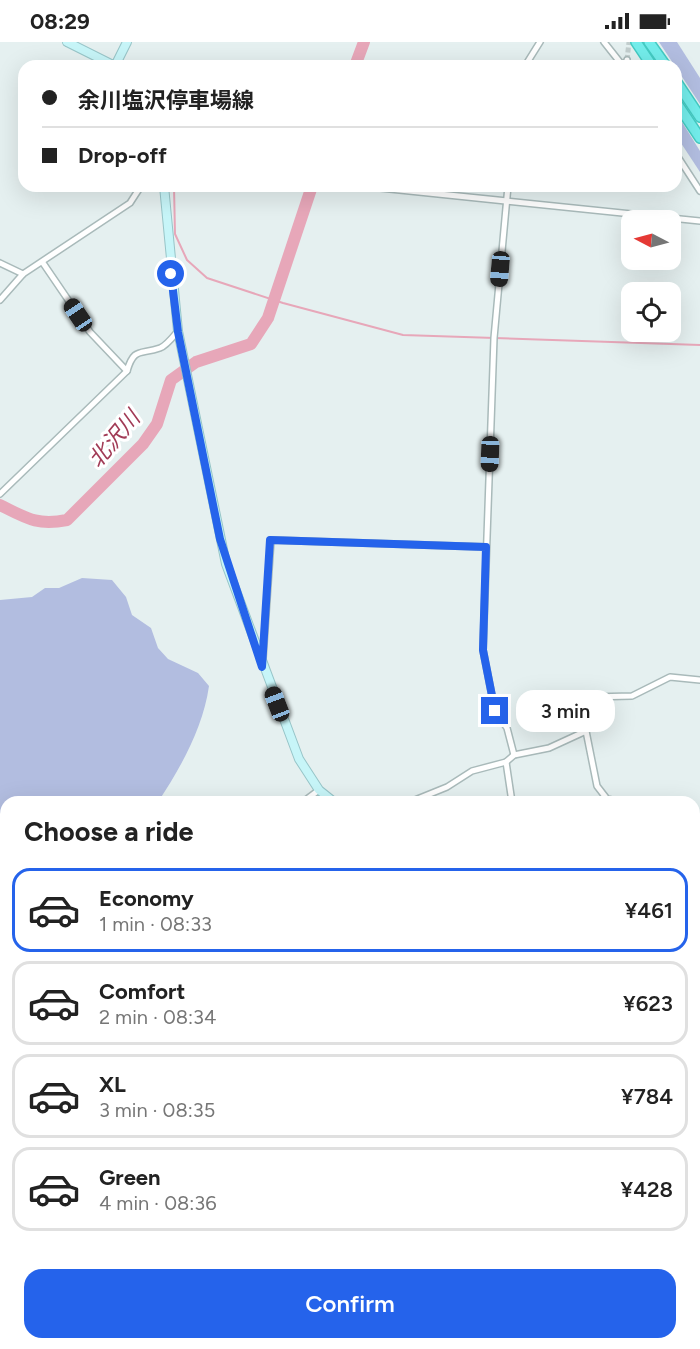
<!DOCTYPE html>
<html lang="en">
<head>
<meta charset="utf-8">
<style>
	:root { --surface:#fff; --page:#f6f6f6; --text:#222; --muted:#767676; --line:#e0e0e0; --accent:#2563eb }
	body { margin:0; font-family:Figtree,"Noto Sans JP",sans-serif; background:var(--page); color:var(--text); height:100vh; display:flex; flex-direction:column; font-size:22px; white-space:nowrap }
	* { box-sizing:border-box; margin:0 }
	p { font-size:20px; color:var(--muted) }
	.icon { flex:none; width:33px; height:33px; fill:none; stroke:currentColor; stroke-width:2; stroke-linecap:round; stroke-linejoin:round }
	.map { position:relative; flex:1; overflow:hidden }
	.panel { position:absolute; left:0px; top:754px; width:700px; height:554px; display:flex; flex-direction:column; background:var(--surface); border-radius:18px 18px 0 0; box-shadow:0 6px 24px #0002 }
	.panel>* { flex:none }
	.top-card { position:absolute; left:18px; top:18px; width:664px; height:132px; border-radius:18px; box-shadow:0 6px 24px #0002; display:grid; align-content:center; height:132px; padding:0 24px; background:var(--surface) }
	.needle { width:39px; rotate:276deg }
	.fabs { position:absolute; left:621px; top:168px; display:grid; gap:12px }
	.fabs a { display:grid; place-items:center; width:60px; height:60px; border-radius:12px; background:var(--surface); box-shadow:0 6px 24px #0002; font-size:30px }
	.end { position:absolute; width:27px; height:27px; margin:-14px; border:8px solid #2563eb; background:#fff; box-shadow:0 0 0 3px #fff }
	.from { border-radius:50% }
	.bubble { position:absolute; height:42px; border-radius:18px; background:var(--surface); box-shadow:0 6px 24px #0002; font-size:20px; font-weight:600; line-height:42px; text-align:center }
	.car { position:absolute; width:18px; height:36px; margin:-18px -9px; border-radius:8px; box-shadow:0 0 4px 2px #0007; background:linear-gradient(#222 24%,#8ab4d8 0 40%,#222 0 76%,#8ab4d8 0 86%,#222 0) }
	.top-card b { display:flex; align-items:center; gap:21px; height:57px; font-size:22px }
	.top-card b+b { border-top:2px solid var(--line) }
	.top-card i { width:15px; height:15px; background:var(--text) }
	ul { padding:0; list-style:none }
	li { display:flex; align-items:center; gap:18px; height:84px; margin:0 12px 9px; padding:0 12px; border:3px solid var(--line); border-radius:18px }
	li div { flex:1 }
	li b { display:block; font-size:22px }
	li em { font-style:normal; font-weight:600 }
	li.active { border-color:var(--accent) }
	li>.icon { width:54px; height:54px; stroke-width:1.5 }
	h2 { padding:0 24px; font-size:27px; line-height:72px }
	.button { display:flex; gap:12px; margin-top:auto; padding:12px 24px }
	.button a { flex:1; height:69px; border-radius:18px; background:var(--accent); color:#fff; font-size:24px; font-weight:600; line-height:69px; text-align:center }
	.status { display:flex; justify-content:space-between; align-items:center; height:42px; padding:0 30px; background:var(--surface); direction:ltr }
	.status svg { height:16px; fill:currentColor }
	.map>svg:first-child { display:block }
</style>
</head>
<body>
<div class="status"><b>08:29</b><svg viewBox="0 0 49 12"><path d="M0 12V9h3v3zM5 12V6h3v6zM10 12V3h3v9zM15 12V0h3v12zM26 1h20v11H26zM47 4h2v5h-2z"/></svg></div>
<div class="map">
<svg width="700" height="1307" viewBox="0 0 700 1307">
	<rect width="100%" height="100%" fill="#e5f0f0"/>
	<g fill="#b2bde0">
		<polygon points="659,0 677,0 700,36 700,62"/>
		<polygon points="677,72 700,109 700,130 677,95"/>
		<path d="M82 536 112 538 126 555 132 573 151 586 158 606 168 617 198 631 209 644C203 686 181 725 158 760H6V914L0 919V558L32 555 45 546H59Z"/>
		<polygon points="0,983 6,1000 6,1302 403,1302 406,1307 0,1307"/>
	</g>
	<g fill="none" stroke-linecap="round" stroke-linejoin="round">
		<polyline stroke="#e7a7b9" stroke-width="2" points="174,145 175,192 187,218 207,236 283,261 403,293 700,303"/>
		<g stroke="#e7a7b9" stroke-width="12">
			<polyline points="355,24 364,0"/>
			<path d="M0 463C26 476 37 484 67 478L143 402 157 382 171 338 196 320 251 302 268 276 312 144"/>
			<polyline points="694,872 700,857"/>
			<polyline points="519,1307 522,1302"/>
		</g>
		<polyline stroke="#c2cdcd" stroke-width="5" stroke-dasharray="5 2.5" stroke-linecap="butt" points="627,18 629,0"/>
		<defs>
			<g id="street">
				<polyline points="604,0 623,24"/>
				<polyline points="525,24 540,0"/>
				<polyline points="626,24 627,18"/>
				<polyline points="676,112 700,149"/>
				<polyline points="361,144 700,179"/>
				<polyline points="508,144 494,296 483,608 495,669 507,686 514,713"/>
				<polyline points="0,221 23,232"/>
				<polyline points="43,221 90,290 127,329"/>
				<polyline points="0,258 23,232 130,161 141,144"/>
				<path d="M0 452 127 329C134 305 140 313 160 306 166 304 173 295 178 289"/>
				<polyline points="263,616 271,498 486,505"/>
				<polyline points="586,689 591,655 632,654 670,635 700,638"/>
				<polyline points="506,720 512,760"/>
				<polyline points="303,760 319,748"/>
				<polyline points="410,760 447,745 472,729 506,720 514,713 549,706 586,689 597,744 607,757 621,760"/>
				<polyline points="694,783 700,784"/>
				<polyline points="694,1098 700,1096"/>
				<polyline points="694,1132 700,1137"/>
			</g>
			<g id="secondary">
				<polyline points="67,0 115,24"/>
				<polyline points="115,24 127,0"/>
				<polyline points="164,144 178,289 226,522 299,717 319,748 334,760"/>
				<polyline points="694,802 700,802"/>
			</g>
			<g id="highway">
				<polyline points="636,0 652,24"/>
				<polyline points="649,0 666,24"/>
				<polyline points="676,39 700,75"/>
				<polyline points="676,60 700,96"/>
			</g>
		</defs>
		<use href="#street" stroke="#a9baba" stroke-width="8"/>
		<use href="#secondary" stroke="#97c5c8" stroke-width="10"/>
		<use href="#highway" stroke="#44cbc3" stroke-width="12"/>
		<use href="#street" stroke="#fff" stroke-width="5"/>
		<use href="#secondary" stroke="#c7f5f8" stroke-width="8"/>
		<use href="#highway" stroke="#73edeb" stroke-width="9"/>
	</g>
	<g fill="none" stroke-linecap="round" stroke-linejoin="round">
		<polyline stroke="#2563eb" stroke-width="8" points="171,232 178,290 220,497 262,625 270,498 486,505 483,608 495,669"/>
	</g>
	<g text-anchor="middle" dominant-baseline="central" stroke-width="6" stroke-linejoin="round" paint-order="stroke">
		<g font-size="22" font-style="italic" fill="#a13b56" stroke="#fff">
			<text transform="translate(114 397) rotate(-50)">北沢川</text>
		</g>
	</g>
</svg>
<div class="fabs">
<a><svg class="needle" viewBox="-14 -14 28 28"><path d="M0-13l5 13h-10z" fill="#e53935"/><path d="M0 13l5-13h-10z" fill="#767676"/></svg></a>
<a><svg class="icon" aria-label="locate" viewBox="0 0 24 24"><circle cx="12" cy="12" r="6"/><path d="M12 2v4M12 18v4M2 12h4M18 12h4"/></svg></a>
</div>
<i class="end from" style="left:171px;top:232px"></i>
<i class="end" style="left:495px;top:669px"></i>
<div class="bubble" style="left:516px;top:648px;width:99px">3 min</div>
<i class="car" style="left:500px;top:227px;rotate:185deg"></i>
<i class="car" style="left:78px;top:273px;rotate:326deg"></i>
<i class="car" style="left:490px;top:412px;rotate:182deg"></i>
<i class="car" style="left:277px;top:662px;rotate:339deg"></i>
<div class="top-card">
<b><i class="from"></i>余川塩沢停車場線</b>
<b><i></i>Drop-off</b>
</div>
<section class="panel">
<h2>Choose a ride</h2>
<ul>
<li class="active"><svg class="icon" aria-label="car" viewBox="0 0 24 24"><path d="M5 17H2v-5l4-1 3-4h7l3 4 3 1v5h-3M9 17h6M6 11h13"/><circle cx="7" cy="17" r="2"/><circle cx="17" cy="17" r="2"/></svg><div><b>Economy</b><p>1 min · 08:33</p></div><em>¥461</em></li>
<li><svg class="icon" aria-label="car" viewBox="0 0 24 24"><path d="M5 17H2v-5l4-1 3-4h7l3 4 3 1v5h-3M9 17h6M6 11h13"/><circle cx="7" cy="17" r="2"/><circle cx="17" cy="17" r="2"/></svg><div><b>Comfort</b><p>2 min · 08:34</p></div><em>¥623</em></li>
<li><svg class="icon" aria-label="car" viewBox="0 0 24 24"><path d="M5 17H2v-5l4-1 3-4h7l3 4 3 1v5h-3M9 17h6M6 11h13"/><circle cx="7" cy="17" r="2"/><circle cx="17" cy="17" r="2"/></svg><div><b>XL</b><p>3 min · 08:35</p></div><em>¥784</em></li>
<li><svg class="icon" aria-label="car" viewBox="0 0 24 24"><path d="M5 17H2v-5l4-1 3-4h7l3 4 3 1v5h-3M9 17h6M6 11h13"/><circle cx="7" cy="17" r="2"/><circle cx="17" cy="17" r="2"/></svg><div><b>Green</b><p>4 min · 08:36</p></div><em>¥428</em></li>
</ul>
<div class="button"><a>Confirm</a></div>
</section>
</div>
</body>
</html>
